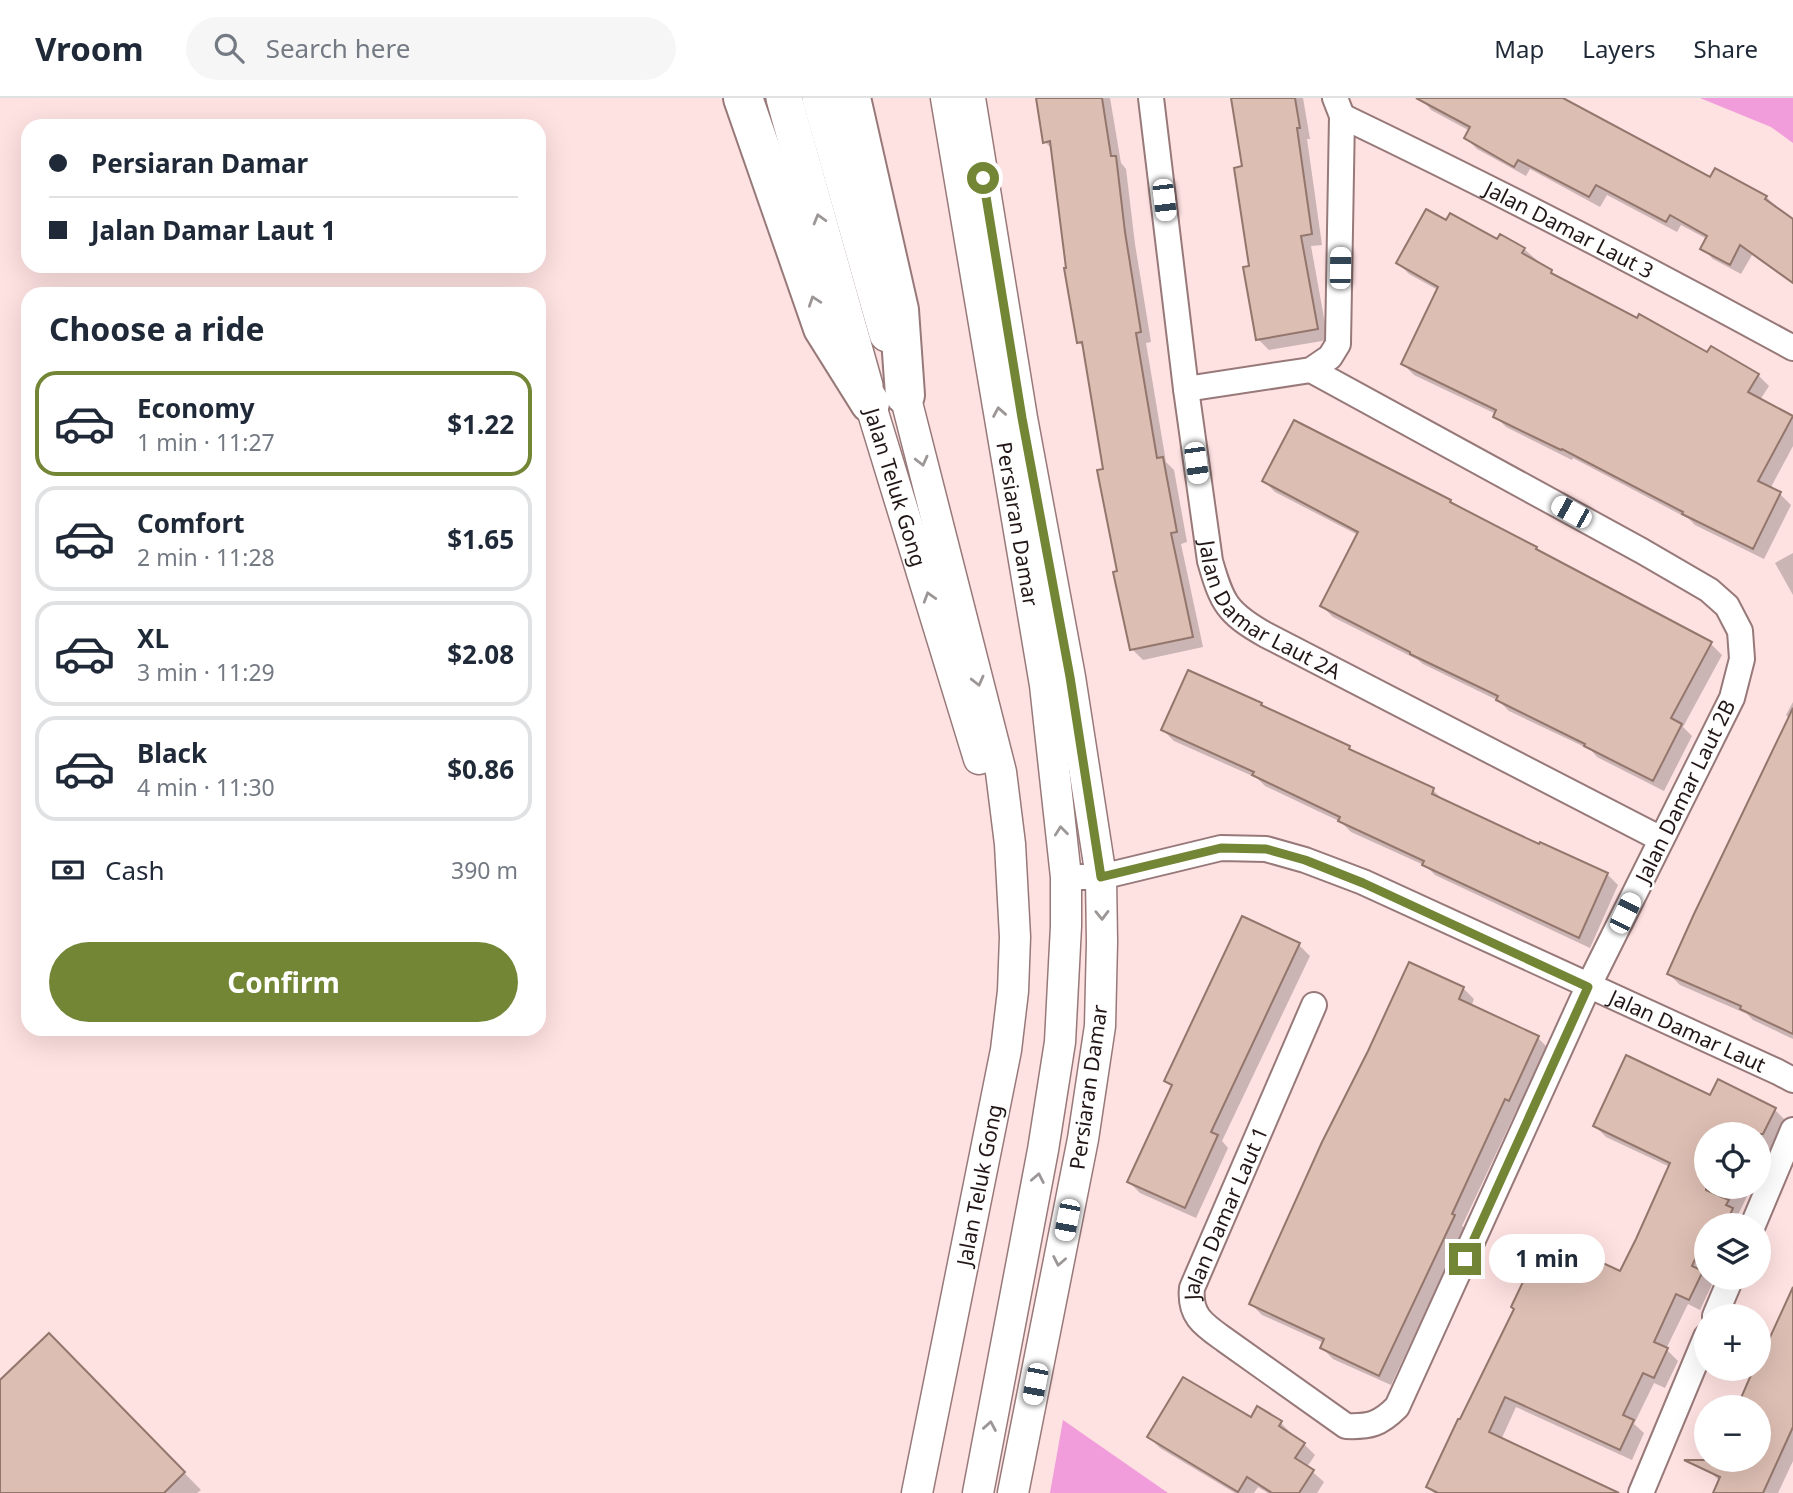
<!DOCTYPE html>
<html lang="en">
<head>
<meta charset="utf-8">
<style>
	:root { --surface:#fff; --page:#f6f6f7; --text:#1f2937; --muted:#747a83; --line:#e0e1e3; --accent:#738636 }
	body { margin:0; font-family:"Noto Sans",sans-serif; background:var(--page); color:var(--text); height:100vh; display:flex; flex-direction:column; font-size:26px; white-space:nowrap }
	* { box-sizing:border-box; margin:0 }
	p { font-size:23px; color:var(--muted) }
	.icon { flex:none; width:38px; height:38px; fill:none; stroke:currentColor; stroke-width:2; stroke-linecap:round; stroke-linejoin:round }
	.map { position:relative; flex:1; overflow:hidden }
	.details { position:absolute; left:21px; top:189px; width:525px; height:749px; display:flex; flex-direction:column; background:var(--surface); border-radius:21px; box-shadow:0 7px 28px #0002 }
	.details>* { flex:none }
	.guide { position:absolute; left:21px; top:21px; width:525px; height:154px; border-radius:21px; box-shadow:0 7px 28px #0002; display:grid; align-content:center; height:154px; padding:0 28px; background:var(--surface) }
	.fabs { position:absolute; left:1694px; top:1024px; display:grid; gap:14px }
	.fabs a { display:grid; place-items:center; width:77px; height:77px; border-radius:50%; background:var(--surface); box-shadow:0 7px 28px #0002; font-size:35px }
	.end { position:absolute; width:32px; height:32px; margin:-16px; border:9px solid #738636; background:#fff; box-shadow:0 0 0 4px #fff }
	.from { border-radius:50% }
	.bubble { position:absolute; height:49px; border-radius:24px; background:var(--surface); box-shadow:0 7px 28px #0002; font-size:23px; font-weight:700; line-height:49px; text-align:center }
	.car { position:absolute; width:21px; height:42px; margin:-21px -10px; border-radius:9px; box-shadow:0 0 5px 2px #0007; background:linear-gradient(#fff 24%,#345 0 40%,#fff 0 76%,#345 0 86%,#fff 0) }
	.guide b { display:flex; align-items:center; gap:24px; height:66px; font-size:26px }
	.guide b+b { border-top:2px solid var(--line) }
	.guide i { width:18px; height:18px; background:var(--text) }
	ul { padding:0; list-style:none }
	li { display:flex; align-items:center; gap:21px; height:105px; margin:0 14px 10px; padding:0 14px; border:4px solid var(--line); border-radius:21px }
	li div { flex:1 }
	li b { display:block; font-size:26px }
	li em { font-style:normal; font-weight:700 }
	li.selected { border-color:var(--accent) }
	li>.icon { width:63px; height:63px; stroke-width:1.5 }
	h2 { padding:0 28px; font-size:32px; line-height:84px }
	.pay { display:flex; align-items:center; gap:18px; height:77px; padding:0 28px; font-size:26px }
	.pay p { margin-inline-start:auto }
	.cta { display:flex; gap:14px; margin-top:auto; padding:14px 28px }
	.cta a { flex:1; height:80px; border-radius:42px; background:var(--accent); color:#fff; font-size:28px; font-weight:700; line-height:80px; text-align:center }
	header { display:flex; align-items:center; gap:42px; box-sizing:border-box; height:98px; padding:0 35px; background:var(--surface); border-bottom:2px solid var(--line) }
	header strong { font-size:33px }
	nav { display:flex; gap:38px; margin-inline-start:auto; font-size:24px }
	.search { width:490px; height:63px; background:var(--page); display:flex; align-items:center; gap:18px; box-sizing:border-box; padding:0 24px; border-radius:38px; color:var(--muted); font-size:26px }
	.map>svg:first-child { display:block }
</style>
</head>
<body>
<header>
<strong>Vroom</strong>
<div class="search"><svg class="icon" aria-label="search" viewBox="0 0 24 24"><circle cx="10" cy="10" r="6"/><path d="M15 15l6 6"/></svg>Search here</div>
<nav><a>Map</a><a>Layers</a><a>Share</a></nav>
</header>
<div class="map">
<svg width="1793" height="1395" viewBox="0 0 1793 1395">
	<rect width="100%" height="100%" fill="#fee1e1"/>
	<g fill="#f19ddb">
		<polygon points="1700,0 1793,0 1793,45 1771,29"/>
		<polygon points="1063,1322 1168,1395 1050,1395"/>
	</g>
	<g fill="#0003">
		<polygon points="1037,0 1110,0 1121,65 1126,71 1135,146 1151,244 1146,245 1166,364 1174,372 1187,444 1181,446 1203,549 1143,562 1132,551 1085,250 1078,244 1053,52 1045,44"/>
		<polygon points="1233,0 1303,0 1310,41 1307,41 1322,147 1311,148 1328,242 1269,252 1258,241 1251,169 1244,70"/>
		<polygon points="1421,0 1553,0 1711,82 1766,99 1793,123 1793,186 1752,157 1741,176 1713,161 1702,150 1707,141 1681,127 1677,134 1607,97 1600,109 1530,71 1526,78 1477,51 1466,40 1470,33 1431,12"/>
		<polygon points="1447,124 1524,151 1559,181 1708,256 1758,277 1769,288 1760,302 1793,320 1793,348 1770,391 1780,396 1791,407 1764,461 1695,427 1689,421 1573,360 1572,362 1506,329 1495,318 1496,316 1414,277 1403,266 1438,192 1409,176 1398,165"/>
		<polygon points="1264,383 1450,404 1454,408 1536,450 1543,457 1711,546 1722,557 1683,629 1692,638 1664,693 1597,659 1591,652 1509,613 1499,603 1423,566 1418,562 1333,519 1322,508 1358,437 1275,394"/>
		<polygon points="1793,455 1793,497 1775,465"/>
		<polygon points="1793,604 1793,941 1753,922 1747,916 1680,887 1669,876 1790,621 1786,617"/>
		<polygon points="1261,606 1266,611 1349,650 1354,655 1433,692 1444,703 1540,748 1541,746 1607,776 1618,787 1590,850 1435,777 1426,768 1351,734 1341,724 1265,688 1257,680 1174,643 1163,632"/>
		<polygon points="1299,847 1310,858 1222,1043 1228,1050 1196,1120 1140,1095 1129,1084 1173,989 1166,983"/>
		<polygon points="1463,890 1474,901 1471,909 1538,940 1549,951 1520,1013 1517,1011 1462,1128 1465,1130 1391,1287 1333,1261 1322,1250 1324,1245 1262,1217 1251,1206"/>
		<polygon points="1719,983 1775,1012 1786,1023 1759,1076 1759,1036 1706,1036 1706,1088 1752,1088 1738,1117 1743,1123 1741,1127 1706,1127 1706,1180 1715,1180 1700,1212 1688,1206 1666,1251 1678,1263 1665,1290 1654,1285 1634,1326 1644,1335 1632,1362 1516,1309 1501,1342 1610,1395 1434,1395 1428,1389 1459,1323 1621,1175 1670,1069 1606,1039 1595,1028 1711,999"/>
		<polygon points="1793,1193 1793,1363 1778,1395 1715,1395 1720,1383 1707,1371 1711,1362 1759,1362 1759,1309 1739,1309 1759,1270 1759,1266"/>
		<polygon points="49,1237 201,1392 197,1395 0,1395 0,1284"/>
		<polygon points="1251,1321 1281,1325 1292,1336 1290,1338 1304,1346 1315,1357 1307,1369 1324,1384 1317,1395 1268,1395 1258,1389 1254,1395 1235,1395 1160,1350 1149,1339"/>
	</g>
	<g fill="#ddbeb3" stroke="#93766c" stroke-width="2">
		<polygon points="1036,0 1102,0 1111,58 1116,58 1125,134 1141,234 1136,235 1157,360 1163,359 1177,434 1171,435 1193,539 1130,552 1113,474 1117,473 1097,372 1103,371 1082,244 1077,245 1064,170 1066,170 1050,43 1043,45"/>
		<polygon points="1231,0 1295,0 1300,30 1297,30 1312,136 1301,138 1318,231 1256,242 1243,169 1249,168 1234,70 1242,68"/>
		<polygon points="1416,0 1563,0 1710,79 1715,70 1767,98 1765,101 1793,121 1793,185 1740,147 1730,167 1700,151 1707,138 1670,117 1666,124 1596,87 1589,99 1518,62 1514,69 1464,40 1470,29"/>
		<polygon points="1426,111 1446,122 1450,115 1497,141 1500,136 1525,150 1522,155 1552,172 1551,175 1637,220 1639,216 1707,254 1711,248 1759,276 1748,294 1793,318 1758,383 1781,394 1753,451 1682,416 1683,414 1562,351 1561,352 1493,319 1496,312 1401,266 1438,189 1396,165"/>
		<polygon points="1294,322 1451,402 1450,404 1537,449 1536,451 1712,544 1671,620 1682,626 1653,683 1584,648 1585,646 1496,602 1498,598 1410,556 1410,554 1320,508 1358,434 1262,383"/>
		<polygon points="1188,572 1262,605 1261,607 1350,648 1349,651 1434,690 1432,696 1539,746 1540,744 1608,775 1579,840 1422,767 1424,763 1338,723 1340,719 1252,677 1254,674 1161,632"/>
		<polygon points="1793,610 1793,936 1740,911 1741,908 1667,876 1694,816"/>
		<polygon points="1242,818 1300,845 1211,1034 1218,1037 1185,1110 1127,1084 1172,987 1164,983"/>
		<polygon points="1409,864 1464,889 1459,901 1539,938 1509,1003 1505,1001 1452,1116 1455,1117 1379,1278 1320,1250 1324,1241 1249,1206 1322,1044 1368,953"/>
		<polygon points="1626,957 1710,997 1718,981 1776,1010 1763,1036 1706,1036 1706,1092 1729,1102 1726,1107 1733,1110 1726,1127 1706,1127 1706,1137 1692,1168 1703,1173 1689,1202 1676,1196 1654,1244 1668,1250 1654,1280 1643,1275 1623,1317 1634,1322 1620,1352 1505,1299 1489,1334 1619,1395 1438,1395 1426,1389 1458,1321 1460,1321 1514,1211 1511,1209 1545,1138 1620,1173 1636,1141 1670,1065 1593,1028"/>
		<polygon points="1793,1189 1793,1329 1763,1395 1713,1395 1720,1379 1684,1362 1759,1362 1759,1309 1737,1309 1754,1270 1759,1270 1759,1260 1761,1259"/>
		<polygon points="49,1235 185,1374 164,1395 0,1395 0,1282"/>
		<polygon points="1183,1279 1251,1319 1257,1308 1282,1323 1279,1328 1305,1345 1295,1360 1314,1372 1299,1395 1272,1395 1247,1379 1238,1394 1147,1339"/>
	</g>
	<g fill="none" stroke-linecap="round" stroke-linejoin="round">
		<defs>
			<g id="minor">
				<path id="s1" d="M1151 0 1186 291 1210 463C1222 505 1227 515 1266 537L1661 741"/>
				<path id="s2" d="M1342 18C1494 91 1645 169 1793 250"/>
				<path id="s3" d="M1311 272 1642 453 1709 492 1727 508 1740 533 1742 561 1732 600 1588 889 1397 1309C1380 1326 1370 1329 1346 1328L1225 1242C1204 1227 1189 1218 1192 1190L1314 907"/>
				<polyline points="1186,291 1311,272 1330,259 1338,246 1342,18 1335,0"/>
				<path id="s4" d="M1066 779H1101L1221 750 1266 751 1305 762 1363 784 1778 974 1793 982"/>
				<polyline points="1753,1127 1793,1032"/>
				<polyline points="1715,1218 1731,1180"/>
				<polyline points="1641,1395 1706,1239"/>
			</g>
			<g id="tertiary">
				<path id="s5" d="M946 0 1045 587 1066 779V828L1060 944 1043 1052 978 1395"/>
				<polyline points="970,0 1022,320 1070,579 1101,779 1102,844 1100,928 1083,1041 1013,1395"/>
				<polyline points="905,297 1001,674 1010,746 1015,839 1013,893 1006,952 917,1395"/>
				<path id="s6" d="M870 305 979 661"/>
			</g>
			<g id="secondary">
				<polyline points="784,0 865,288"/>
				<polyline points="820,0 887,236"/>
			</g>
			<g id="primary">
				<polyline points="743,0 823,230 870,305"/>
				<polyline points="851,0 899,212 905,297"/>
			</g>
		</defs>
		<use href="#minor" stroke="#987979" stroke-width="28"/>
		<use href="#tertiary" stroke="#987979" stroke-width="33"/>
		<use href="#secondary" stroke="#987979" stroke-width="38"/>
		<use href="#primary" stroke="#987979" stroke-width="42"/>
		<use href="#minor" stroke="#fff" stroke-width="24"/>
		<use href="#tertiary" stroke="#fff" stroke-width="30"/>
		<use href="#secondary" stroke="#fff" stroke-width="35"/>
		<use href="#primary" stroke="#fff" stroke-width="38"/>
	</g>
	<defs><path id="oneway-chevron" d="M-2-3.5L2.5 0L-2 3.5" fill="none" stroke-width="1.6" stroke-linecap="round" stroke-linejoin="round" transform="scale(1.75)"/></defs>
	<g stroke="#9c9696">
		<use href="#oneway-chevron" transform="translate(819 121) rotate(-106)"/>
		<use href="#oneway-chevron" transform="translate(814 203) rotate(-109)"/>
		<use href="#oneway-chevron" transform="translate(999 314) rotate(-100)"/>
		<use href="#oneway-chevron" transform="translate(922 363) rotate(76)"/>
		<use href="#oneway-chevron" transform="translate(929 499) rotate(-107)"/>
		<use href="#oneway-chevron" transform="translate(978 583) rotate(76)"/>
		<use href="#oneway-chevron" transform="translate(1061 733) rotate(-96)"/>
		<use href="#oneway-chevron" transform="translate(1102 817) rotate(89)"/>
		<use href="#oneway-chevron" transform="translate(1038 1080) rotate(-79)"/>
		<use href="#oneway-chevron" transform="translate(1059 1163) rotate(101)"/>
		<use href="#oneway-chevron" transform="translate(990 1328) rotate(-80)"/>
	</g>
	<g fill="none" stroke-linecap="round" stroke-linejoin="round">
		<polyline stroke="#738636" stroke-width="9" points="983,80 1022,320 1070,579 1101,779 1221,750 1266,751 1305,762 1363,785 1588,889 1465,1161"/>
	</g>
	<g text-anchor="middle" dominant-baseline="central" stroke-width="5" stroke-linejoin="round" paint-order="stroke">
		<g font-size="21" fill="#221616" stroke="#fff">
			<text stroke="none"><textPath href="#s2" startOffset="254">Jalan Damar Laut 3</textPath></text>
			<text stroke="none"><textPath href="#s6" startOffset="88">Jalan Teluk Gong</textPath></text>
			<text stroke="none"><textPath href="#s5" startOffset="432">Persiaran Damar</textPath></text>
			<text stroke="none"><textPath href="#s1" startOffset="546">Jalan Damar Laut 2A</textPath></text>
			<text transform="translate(1685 693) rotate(-64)">Jalan Damar Laut 2B</text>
			<text stroke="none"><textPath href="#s4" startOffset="663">Jalan Damar Laut</textPath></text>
			<text transform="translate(1088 989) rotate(-82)">Persiaran Damar</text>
			<text transform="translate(979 1087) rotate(-79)">Jalan Teluk Gong</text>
			<text stroke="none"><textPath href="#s3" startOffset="1712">Jalan Damar Laut 1</textPath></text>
		</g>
	</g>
</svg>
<div class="fabs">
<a><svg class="icon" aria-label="locate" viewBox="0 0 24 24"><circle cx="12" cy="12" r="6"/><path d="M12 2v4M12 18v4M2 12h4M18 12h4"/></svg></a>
<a><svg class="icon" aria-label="layers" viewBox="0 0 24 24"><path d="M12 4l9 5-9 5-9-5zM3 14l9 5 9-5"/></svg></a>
<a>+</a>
<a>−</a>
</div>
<i class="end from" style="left:983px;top:80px"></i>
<i class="end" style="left:1465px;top:1161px"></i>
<div class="bubble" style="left:1489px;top:1136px;width:116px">1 min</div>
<i class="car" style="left:1164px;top:102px;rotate:173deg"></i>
<i class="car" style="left:1340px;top:170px;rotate:1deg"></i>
<i class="car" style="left:1196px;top:365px;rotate:172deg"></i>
<i class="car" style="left:1571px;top:414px;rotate:299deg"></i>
<i class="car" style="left:1625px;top:815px;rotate:26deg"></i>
<i class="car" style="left:1067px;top:1122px;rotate:191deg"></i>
<i class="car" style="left:1035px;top:1286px;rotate:191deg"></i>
<div class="guide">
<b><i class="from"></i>Persiaran Damar</b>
<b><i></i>Jalan Damar Laut 1</b>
</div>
<section class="details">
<h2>Choose a ride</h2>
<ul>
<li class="selected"><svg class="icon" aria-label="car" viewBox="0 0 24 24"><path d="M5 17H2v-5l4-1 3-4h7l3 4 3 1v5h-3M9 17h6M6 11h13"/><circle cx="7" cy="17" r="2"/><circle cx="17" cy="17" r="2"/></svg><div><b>Economy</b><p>1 min · 11:27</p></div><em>$1.22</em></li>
<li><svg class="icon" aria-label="car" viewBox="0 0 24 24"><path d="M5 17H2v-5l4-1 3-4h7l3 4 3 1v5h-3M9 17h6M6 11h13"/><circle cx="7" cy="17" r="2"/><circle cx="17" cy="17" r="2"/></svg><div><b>Comfort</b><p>2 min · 11:28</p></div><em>$1.65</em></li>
<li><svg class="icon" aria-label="car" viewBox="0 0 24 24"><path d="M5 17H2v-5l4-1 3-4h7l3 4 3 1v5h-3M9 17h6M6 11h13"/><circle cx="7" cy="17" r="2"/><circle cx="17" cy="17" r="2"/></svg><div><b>XL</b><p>3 min · 11:29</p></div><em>$2.08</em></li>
<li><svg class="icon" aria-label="car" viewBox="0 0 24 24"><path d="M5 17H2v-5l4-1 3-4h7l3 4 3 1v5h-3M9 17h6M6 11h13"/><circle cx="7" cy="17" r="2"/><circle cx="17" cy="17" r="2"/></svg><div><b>Black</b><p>4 min · 11:30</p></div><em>$0.86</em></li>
</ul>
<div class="pay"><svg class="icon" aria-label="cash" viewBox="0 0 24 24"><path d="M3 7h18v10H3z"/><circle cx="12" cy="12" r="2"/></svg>Cash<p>390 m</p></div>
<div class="cta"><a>Confirm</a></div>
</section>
</div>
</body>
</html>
